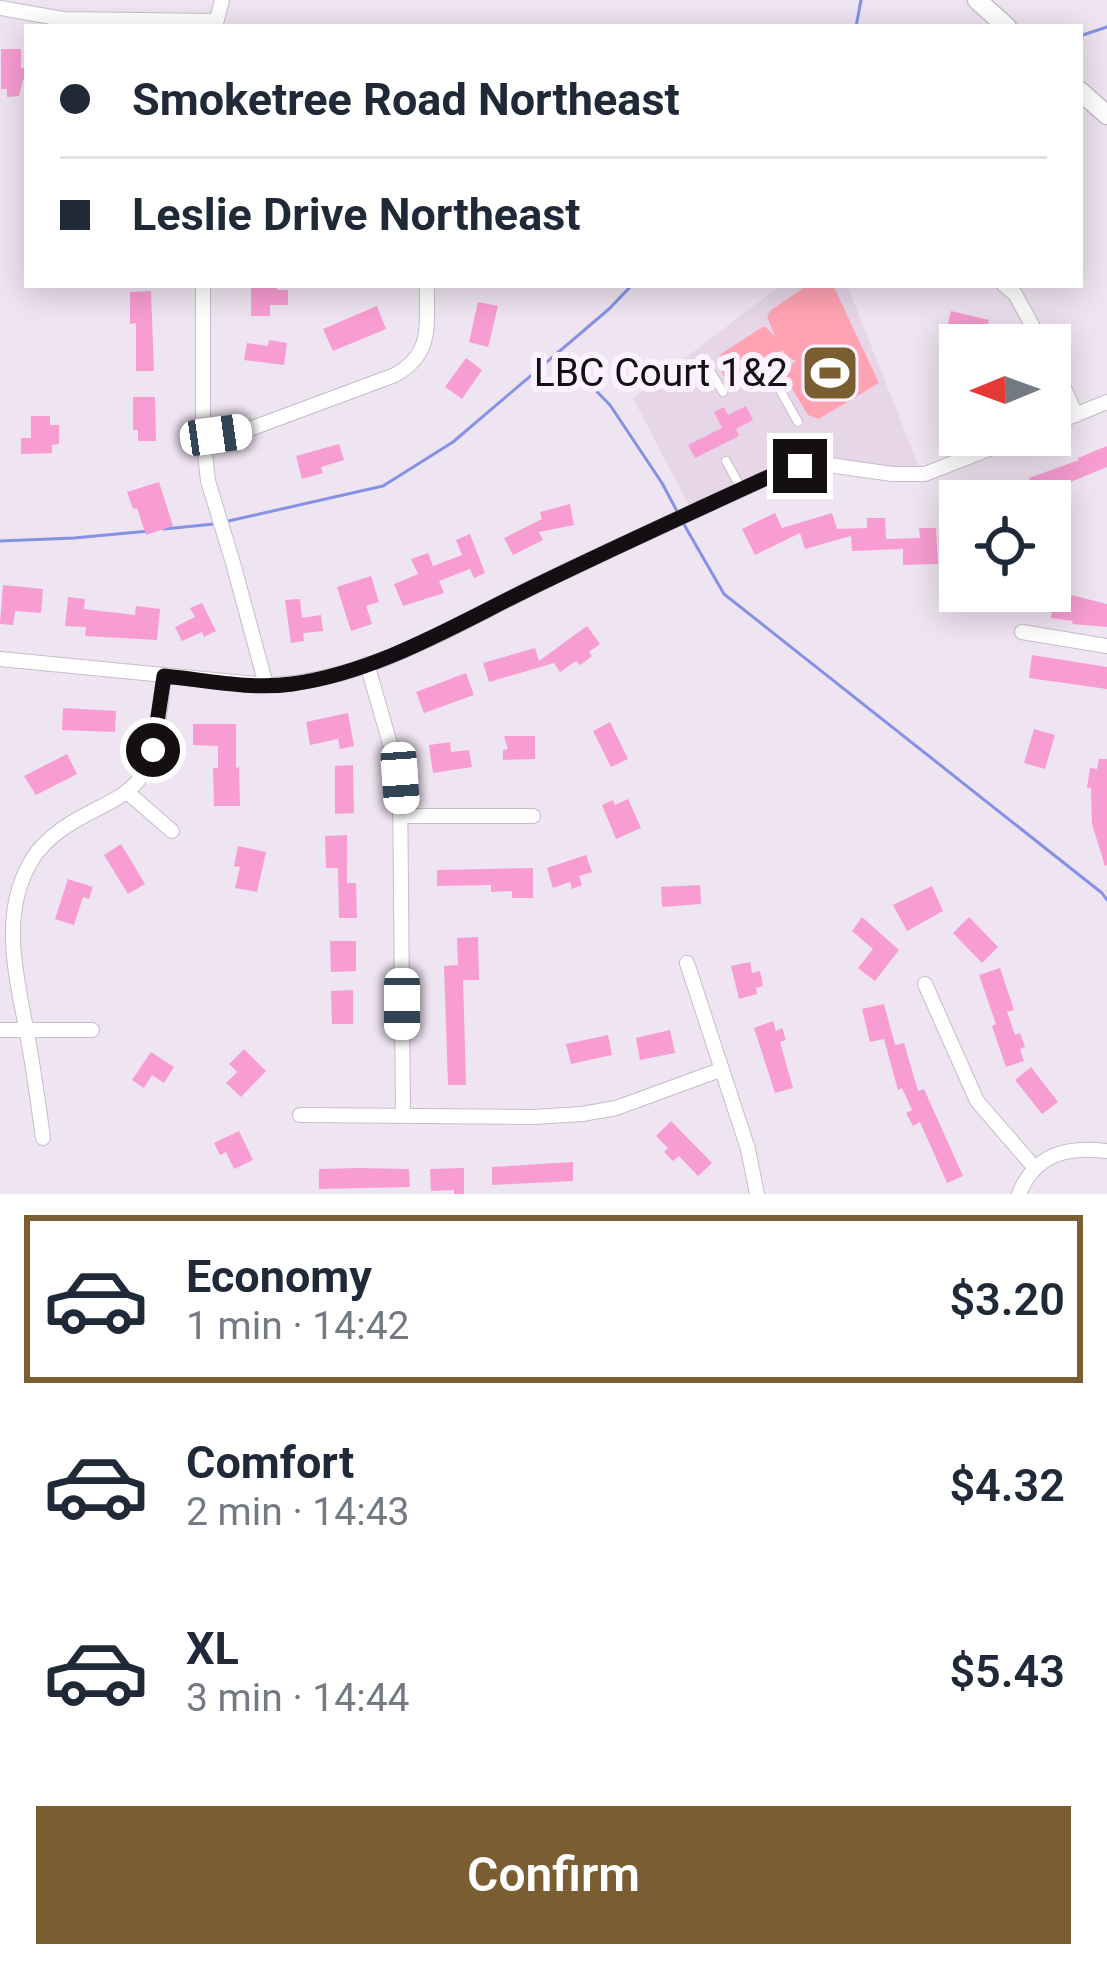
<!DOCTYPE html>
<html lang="en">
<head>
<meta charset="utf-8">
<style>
	:root { --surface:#fff; --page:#f6f6f7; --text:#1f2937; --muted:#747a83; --line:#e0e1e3; --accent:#7a5e31 }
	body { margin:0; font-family:Roboto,sans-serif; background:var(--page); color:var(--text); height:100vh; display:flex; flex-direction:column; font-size:45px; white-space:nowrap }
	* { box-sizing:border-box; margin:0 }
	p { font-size:39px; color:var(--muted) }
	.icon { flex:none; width:66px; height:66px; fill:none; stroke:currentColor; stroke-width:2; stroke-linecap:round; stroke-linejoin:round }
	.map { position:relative; height:1194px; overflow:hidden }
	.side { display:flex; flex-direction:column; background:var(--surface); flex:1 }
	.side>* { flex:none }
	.banner { position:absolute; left:24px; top:24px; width:1059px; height:264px; border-radius:0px; box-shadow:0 6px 30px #0003; display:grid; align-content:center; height:264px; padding:0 36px; background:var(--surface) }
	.needle { width:78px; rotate:269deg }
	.controls { position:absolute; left:939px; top:324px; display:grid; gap:24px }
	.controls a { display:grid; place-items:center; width:132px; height:132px; border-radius:0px; background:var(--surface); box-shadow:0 6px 30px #0003; font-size:60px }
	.end { position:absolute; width:54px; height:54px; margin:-27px; border:15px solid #130f13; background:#fff; box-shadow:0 0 0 6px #fff }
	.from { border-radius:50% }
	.car { position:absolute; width:36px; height:72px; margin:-36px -18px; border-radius:15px; box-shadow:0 0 9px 3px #0007; background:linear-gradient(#fff 24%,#345 0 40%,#fff 0 76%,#345 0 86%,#fff 0) }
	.banner b { display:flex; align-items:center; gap:42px; height:114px; font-size:45px }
	.banner b+b { border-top:3px solid var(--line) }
	.banner i { width:30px; height:30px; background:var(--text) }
	ul { padding:21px 0 0; list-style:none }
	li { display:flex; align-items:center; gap:36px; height:168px; margin:0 24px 18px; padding:0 12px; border:6px solid transparent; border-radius:0px }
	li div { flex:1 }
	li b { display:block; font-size:45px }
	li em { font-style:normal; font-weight:600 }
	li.selected { border-color:var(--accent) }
	li>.icon { width:108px; height:108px; stroke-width:1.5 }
	.primary-button { display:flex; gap:24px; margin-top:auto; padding:24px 36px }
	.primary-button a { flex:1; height:138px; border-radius:0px; background:var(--accent); color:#fff; font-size:48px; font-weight:600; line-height:138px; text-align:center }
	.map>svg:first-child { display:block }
</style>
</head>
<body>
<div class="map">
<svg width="1107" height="1194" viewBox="0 0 1107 1194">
	<rect width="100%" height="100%" fill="#efe4f1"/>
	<polygon fill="#e6d6e8" points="781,285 847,285 921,472 803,463 692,512 633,398"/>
	<polygon fill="#ffa3b4" points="808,285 833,285 879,383 819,419 808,415 785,377 786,368 796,361 786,356 783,350 736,382 725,380 718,362 721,354 764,326 775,336 767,317 771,310"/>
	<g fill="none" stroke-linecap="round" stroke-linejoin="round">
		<g stroke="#8491e5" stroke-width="3">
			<polyline points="856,27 861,0"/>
			<polyline points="1080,36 1107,27"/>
			<polyline points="558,352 610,405 662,483 678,513"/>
			<polyline points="682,521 724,594 1102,893 1107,900"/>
			<polyline points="224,522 383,486 453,442 609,309 632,285"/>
			<polyline points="164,529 214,524"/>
			<polyline points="0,541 74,538 149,531"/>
		</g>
	</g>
	<g fill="#f89dd1">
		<polygon points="1,49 21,49 21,68 27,68 27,80 23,80 19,96 7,97 7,89 1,89"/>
		<polygon points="251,285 277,285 277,290 288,290 288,305 270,305 270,316 251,316"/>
		<polygon points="151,291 154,371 136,371 136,323 130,324 130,292"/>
		<polygon points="478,302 498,306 488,347 469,342"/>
		<polygon points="377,306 386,329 333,351 323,329"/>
		<polygon points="951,311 989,320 984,341 946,332"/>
		<polygon points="269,340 287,343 284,365 244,360 247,343 268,346"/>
		<polygon points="466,358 482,370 462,399 445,387"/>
		<polygon points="133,397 155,397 156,441 138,441 138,430 133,430"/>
		<polygon points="746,406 753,420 736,429 739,436 695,458 688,445 722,428 714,412 724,407 728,415"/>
		<polygon points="31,416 50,416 50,425 59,425 59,444 52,445 52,453 21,454 21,438 31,438"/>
		<polygon points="339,444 344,460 321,467 323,473 302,479 296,456"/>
		<polygon points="1107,446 1107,467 1049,491 1052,501 1037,501 1029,478 1079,460 1078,458"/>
		<polygon points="159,482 173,526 146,535 137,508 133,509 127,492"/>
		<polygon points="570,504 574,525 539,532 543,540 513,555 504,538 542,519 540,512"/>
		<polygon points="775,513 782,528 832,513 837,529 867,528 867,518 885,518 886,539 920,538 919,528 936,528 938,564 903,565 903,549 852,551 851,536 805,549 800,533 755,555 742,529"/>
		<polygon points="470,534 485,573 474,578 470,569 439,581 444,593 403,606 394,584 418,574 411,559 428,553 433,566 462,555 456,540"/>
		<polygon points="371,576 379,602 366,606 372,624 351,631 337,587"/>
		<polygon points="3,585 43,589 41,613 15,611 13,625 0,624"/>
		<polygon points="1015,591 1055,591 1107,604 1107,627 1072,624 1073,621 1051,618 1052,610 1037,608 1038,600 1015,595"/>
		<polygon points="68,597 85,599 84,609 135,615 136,606 160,609 157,640 85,636 86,627 65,626"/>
		<polygon points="300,599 302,618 321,615 323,631 303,633 304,641 291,643 285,600"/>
		<polygon points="202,603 216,631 204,637 202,632 182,641 175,627 195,617 190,608"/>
		<polygon points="587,626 600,644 589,652 592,656 580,665 576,661 560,672 554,663 489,682 483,663 535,648 539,661"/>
		<polygon points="1032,655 1107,667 1107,689 1029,678"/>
		<polygon points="466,673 474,695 424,713 416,692"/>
		<polygon points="63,708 116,711 115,732 62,730"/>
		<polygon points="348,713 354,746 340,749 338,739 310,745 306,722"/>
		<polygon points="610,722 628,759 611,767 593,731"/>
		<polygon points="193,724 236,724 236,768 239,767 240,806 214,806 213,768 218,768 218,746 193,745"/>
		<polygon points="1034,729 1055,735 1045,769 1024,763"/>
		<polygon points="504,736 535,736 535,759 503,760 503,750 508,749"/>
		<polygon points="450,742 451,752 469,750 472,767 433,773 429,745"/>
		<polygon points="67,754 77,774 36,795 24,776"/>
		<polygon points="1099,759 1107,759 1107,865 1105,866 1092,824 1091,788 1087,788 1090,768 1097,769"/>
		<polygon points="353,765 354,813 335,814 335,766"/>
		<polygon points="628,799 641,828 616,839 602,805 613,800 615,805"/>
		<polygon points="347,835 347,883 356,883 357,918 339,918 338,868 326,868 325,836"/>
		<polygon points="121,844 145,884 128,894 104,855"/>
		<polygon points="238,846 266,852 257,892 235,888 240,867 234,866"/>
		<polygon points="586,855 592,872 579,876 582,885 572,889 570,882 553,888 547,868"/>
		<polygon points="533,868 533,898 512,898 512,891 491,892 491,885 437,886 437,870"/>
		<polygon points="68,879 93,887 89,899 83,897 74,925 55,919"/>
		<polygon points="700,885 701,904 662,907 661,887"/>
		<polygon points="932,886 943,911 907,931 893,905"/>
		<polygon points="862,917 899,950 875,981 858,968 873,949 852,931"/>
		<polygon points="969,917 998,947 982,963 953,933"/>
		<polygon points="478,937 479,980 463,980 466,1085 448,1085 444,966 458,965 457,938"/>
		<polygon points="330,941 356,941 356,971 331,972"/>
		<polygon points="750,962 752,973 760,971 763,986 756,988 757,994 739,999 731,966"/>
		<polygon points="1000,968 1014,1010 1007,1012 1015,1035 1020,1033 1025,1047 1020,1049 1024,1061 1006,1067 992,1026 996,1024 979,975"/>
		<polygon points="353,990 353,1024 332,1024 331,991"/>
		<polygon points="884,1004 895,1045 904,1043 918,1091 924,1089 963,1176 947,1183 920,1122 913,1126 906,1113 912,1110 902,1088 898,1090 884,1039 870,1042 862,1009"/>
		<polygon points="773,1021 776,1031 782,1028 786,1040 780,1042 793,1088 775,1093 754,1028"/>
		<polygon points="670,1030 675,1053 640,1060 636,1038"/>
		<polygon points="608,1035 612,1055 571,1064 566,1044"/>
		<polygon points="244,1049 266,1071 241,1097 226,1083 237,1072 229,1064"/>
		<polygon points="151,1052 174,1067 164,1083 152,1075 144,1088 132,1080"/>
		<polygon points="1031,1067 1058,1102 1042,1114 1015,1080"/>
		<polygon points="671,1121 712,1163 698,1176 679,1156 673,1161 664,1152 668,1148 656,1136"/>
		<polygon points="239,1131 253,1160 234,1169 226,1152 220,1155 214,1143"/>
		<polygon points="573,1162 573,1181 492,1185 492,1167"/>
		<polygon points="358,1168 409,1169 410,1187 319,1189 319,1169"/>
		<polygon points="464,1168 464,1194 454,1194 454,1190 431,1191 430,1169"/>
	</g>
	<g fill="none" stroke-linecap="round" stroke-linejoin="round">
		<defs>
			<g id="service">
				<polyline points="767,367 798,422"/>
				<polyline points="712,374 723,392"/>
				<polyline points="726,461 741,488"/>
			</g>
			<g id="minor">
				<polyline points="0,8 63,19 216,21"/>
				<polyline points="215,27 222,0"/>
				<polyline points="203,285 203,435 208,481 233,563 266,685"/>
				<polyline points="1004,285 1015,294 1043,345"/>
				<polyline points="1050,357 1076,415"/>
				<polyline points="1050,425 1107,402"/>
				<path d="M203 435 247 430 395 375C434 353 426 325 427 285"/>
				<polyline points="1022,632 1107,646"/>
				<path d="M0 659 266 685C361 683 448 629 531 588 611 549 692 512 773 475L800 467 822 464 892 474H925L1025 435"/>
				<polyline points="367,664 400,778 403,1115"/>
				<polyline points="127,792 172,831"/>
				<polyline points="402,816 533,816"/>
				<polyline points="687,963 748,1149 757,1194"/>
				<polyline points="925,984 977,1101 1034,1167"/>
				<polyline points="0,1030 92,1030"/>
				<polyline points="300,1115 534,1117 582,1114 616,1108 720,1070"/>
				<path d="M43 1138C38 1101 33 1064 26 1028 16 975 1 916 29 865 41 841 67 824 91 812 106 804 125 796 137 782 159 753 159 710 164 676"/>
				<path d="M1019 1194C1035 1154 1067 1146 1107 1151"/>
			</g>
			<g id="tertiary">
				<polyline points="977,0 1007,27"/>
				<polyline points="1080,91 1107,115"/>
			</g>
		</defs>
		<use href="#service" stroke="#c7bdc9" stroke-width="10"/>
		<use href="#minor" stroke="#c7bdc9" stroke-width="16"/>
		<use href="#tertiary" stroke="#c7bdc9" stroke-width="21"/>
		<use href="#service" stroke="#fff" stroke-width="8"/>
		<use href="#minor" stroke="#fff" stroke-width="14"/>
		<use href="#tertiary" stroke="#fff" stroke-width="18"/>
	</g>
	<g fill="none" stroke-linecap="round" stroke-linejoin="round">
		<path stroke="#130f13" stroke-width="15" d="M153 750 164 676C205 680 251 690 292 684 378 672 455 625 531 588 611 549 692 512 773 475L800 466"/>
	</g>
	<defs>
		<symbol id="stadium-square" viewBox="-11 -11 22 22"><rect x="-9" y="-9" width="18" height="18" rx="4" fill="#7a5e31" stroke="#fcf1fe"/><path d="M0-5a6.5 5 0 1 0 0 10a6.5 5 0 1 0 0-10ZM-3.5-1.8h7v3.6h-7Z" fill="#fff"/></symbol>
	</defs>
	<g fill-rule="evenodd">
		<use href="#stadium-square" x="797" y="340" width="66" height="66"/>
	</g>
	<g text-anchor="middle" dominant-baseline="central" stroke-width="12" stroke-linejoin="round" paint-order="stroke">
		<g font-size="39" fill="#130f13" stroke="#fcf1fe" text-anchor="end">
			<text x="788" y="373">LBC Court 1&amp;2</text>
		</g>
	</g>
</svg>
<div class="controls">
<a><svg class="needle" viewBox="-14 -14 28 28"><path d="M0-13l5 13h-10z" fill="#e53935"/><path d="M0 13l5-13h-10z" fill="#747a83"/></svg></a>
<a><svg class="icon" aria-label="locate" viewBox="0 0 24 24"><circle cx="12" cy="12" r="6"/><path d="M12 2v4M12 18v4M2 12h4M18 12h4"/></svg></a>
</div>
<i class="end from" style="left:153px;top:750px"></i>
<i class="end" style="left:800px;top:466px"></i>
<i class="car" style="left:216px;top:435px;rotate:82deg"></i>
<i class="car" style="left:400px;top:778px;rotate:176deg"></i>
<i class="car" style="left:402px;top:1004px;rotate:180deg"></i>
<div class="banner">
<b><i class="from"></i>Smoketree Road Northeast</b>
<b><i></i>Leslie Drive Northeast</b>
</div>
</div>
<section class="side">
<ul>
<li class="selected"><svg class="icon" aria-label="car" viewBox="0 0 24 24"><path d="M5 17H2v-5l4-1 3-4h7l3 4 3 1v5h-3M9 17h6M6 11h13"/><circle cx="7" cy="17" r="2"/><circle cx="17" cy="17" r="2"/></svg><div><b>Economy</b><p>1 min · 14:42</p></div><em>$3.20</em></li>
<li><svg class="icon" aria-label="car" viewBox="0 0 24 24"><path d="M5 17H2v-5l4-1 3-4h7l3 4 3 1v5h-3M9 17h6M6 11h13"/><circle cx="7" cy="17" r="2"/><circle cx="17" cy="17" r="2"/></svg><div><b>Comfort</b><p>2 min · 14:43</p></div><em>$4.32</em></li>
<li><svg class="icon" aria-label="car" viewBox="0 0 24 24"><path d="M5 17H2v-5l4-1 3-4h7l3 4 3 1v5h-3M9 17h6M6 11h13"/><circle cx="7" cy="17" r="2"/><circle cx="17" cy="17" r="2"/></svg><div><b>XL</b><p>3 min · 14:44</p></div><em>$5.43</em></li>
</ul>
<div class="primary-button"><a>Confirm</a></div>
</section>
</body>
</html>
